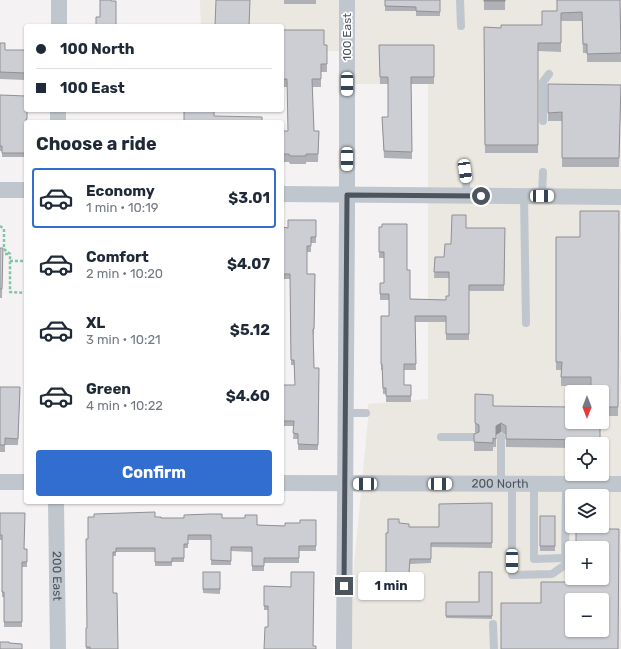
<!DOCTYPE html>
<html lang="en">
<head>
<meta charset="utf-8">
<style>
	:root { --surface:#fff; --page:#f6f6f7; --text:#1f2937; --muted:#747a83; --line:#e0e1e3; --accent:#316ecf }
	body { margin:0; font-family:Rubik,sans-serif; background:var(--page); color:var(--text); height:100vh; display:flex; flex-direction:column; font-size:15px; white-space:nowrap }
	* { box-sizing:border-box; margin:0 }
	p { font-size:13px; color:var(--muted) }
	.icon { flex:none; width:22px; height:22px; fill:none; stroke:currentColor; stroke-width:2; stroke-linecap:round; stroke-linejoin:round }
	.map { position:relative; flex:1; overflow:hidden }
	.panel { position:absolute; left:24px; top:120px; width:260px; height:384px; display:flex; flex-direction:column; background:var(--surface); border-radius:4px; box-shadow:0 1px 3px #0004 }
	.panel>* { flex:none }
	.top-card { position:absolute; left:24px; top:24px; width:260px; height:88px; border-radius:4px; box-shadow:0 1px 3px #0004; display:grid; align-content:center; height:88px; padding:0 12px; background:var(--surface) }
	.needle { width:26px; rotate:180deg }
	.tools { position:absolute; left:565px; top:385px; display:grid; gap:8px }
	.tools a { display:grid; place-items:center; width:44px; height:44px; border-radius:4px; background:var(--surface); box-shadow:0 1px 3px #0004; font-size:20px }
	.end { position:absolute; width:18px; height:18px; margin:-9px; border:5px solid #4c545d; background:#fff; box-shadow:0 0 0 2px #fff }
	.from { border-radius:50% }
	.bubble { position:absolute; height:28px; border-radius:4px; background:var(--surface); box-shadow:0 1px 3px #0004; font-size:13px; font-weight:700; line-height:28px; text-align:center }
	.car { position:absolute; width:12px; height:24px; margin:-12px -6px; border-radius:5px; box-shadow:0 0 3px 1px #0007; background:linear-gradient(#fff 24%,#345 0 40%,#fff 0 76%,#345 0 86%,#fff 0) }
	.top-card b { display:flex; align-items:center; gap:14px; height:38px; font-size:15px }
	.top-card b+b { border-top:1px solid var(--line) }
	.top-card i { width:10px; height:10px; background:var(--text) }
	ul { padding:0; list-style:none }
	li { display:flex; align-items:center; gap:12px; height:60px; margin:0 8px 6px; padding:0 4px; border:2px solid transparent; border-radius:4px }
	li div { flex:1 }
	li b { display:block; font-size:15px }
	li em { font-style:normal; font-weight:700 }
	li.current { border-color:var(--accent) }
	li>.icon { width:36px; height:36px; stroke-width:1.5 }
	h2 { padding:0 12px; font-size:18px; line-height:48px }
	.action { display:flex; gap:8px; margin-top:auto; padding:8px 12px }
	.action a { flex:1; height:46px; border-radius:4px; background:var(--accent); color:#fff; font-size:16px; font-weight:700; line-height:46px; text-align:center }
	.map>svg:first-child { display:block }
</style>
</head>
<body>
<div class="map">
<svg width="621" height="649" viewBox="0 0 621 649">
	<rect width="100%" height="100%" fill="#f4f2f2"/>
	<path fill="#eae8e0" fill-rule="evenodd" d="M200 0H621V649H346L368 420V404L428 399V84H347V51H282V26H201ZM572 392H602V422H572ZM572 444H602V474H572ZM572 496H602V526H572ZM572 548H602V578H572ZM572 600H602V630H572Z"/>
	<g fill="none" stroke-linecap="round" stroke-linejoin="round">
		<g stroke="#83c5a8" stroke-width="2.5" stroke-dasharray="3 2" stroke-linecap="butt">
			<polyline points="0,226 4,229 4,249 10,254 10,292 26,293"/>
			<polyline points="0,254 10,254"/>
			<polyline points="10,261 26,261"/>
		</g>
		<g stroke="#c0c6cd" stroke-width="8">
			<polyline points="460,0 461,26"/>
			<polyline points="543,121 543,82 549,74"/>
			<polyline points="465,171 467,195"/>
			<polyline points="524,196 526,323"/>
			<polyline points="542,196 543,172"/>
			<polyline points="345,413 366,413"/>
			<polyline points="441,437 474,437"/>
			<polyline points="501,484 501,437"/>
			<polyline points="512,484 512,575 552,574 565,565 566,484"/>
			<polyline points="534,484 534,559 565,558"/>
			<polyline points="493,624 494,649"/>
		</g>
		<g stroke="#c0c6cd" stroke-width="16">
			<polyline points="59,26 59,0"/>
			<polyline points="58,122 58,110"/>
			<polyline points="0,190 26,190"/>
			<polyline points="282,194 621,197"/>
			<polyline points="0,482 26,482"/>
			<path id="s1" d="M282 483 621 484"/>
			<path id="s2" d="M56 502 58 649"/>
			<polyline points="344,649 347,217 347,0"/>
		</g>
	</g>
	<g fill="#b0b1b6">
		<rect x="284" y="0" width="32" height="4"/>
		<polygon points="385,0 440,0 440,16 416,16 416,11 385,11"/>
		<rect x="484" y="0" width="21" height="10"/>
		<polygon points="620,0 621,62 587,62 587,53 583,53 582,21 561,21 561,52 538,51 538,153 485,153 484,27 501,28 542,25 557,11"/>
		<polygon points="282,30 324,45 327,45 327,72 321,72 321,87 312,87 314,131 319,131 318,162 306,162 306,164 290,164 289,162 282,162 282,131 288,131 287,87 282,87"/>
		<polygon points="0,43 5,50 25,50 25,80 0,79"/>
		<polygon points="379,45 434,45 434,84 411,84 412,159 384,158 382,117 388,117 388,84 380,84"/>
		<polygon points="548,84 621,85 619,167 562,167 562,121 548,121"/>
		<polygon points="0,95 27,110 27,122 26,122 26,123 25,157 2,157 2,151 0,151"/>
		<polygon points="619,211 618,416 602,416 602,392 591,386 561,386 561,370 556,370 556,237 580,237"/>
		<polygon points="316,220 316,243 311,243 311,252 307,252 307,274 315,274 314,335 313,335 314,368 319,368 318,450 298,450 298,439 293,439 294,426 282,426 282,385 295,385 294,365 291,365 290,279 282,279 282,227 288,228"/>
		<polygon points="379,227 407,270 410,299 446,300 449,296 449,278 434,278 435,257 444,257 451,244 466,228 505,228 504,291 469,291 469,340 446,340 446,322 415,322 416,370 404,370 404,385 411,385 411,402 386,402 386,394 383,394 382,370 381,370 381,316 389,316 389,300 380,300 380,283 384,283 384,258 379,258"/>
		<polygon points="0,248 3,248 2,298 0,298"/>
		<polygon points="0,387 20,387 18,445 5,445 5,452 0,452"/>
		<polygon points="475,394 493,406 600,422 600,444 572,444 572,448 506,447 506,435 501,432 496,435 496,447 493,447 493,451 474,451 474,434 476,433 475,432"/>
		<polygon points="492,503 492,548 431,547 431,563 410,564 409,577 386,577 386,533 388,533 399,523 409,527 439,527"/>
		<polygon points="0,513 24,549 27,549 27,567 22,567 22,627 4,627 4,597 2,597 2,540 0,540"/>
		<rect x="540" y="516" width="15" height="35"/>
		<polygon points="155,517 161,518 222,518 257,525 285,526 300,523 316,520 316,551 299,551 299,563 264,563 264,571 252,571 252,552 231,551 231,565 211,565 211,540 188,540 188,548 184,548 184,562 172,562 172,566 155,566 155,552 116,552 116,556 113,556 113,593 118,649 86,649 86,628 87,628 88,539"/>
		<polygon points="203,572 220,572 220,594 203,593"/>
		<polygon points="492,572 492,619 446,618 446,602 479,602"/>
		<polygon points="264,586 313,646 316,649 268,627 268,610 264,610"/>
	</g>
	<polygon fill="#909094" points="501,423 501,432 496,435 496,447 496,426"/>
	<g fill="#cdced4" stroke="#909094" fill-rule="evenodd">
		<polygon points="100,0 111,0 111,1 116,1 116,26 96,26 96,17 100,17"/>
		<polygon points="216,0 250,0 249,26 215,26"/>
		<polygon points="385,0 440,0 440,12 416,11 416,7 385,6"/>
		<rect x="484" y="0" width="21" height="1"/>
		<polygon points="557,0 620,0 621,53 587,54 587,44 583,44 582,12 561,13 561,43 538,43 538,145 485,145 484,27 501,28 501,25 542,25 542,11 557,11"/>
		<polygon points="282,30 324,30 324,45 327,45 327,64 321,64 321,79 312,79 314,131 319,131 318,154 306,154 306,156 290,156 289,154 282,154 282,131 288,131 287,79 282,79"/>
		<polygon points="0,43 5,43 5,50 25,50 25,73 0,72"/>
		<polygon points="379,45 434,45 434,77 411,77 412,152 384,151 382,117 388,117 388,77 380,77"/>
		<polygon points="548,84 621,85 619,158 562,158 562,112 548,113"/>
		<polygon points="0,95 26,96 26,110 27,110 27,119 26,119 25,153 2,153 2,146 0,146"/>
		<polygon points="184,110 214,110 214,116 262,117 262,122 184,122"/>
		<polygon points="580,211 619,211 618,407 602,407 602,392 591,392 591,377 561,377 562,362 556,362 556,237 580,237"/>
		<polygon points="452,215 466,215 466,228 505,228 504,285 469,285 469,334 446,334 446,316 415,316 416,364 404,364 404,385 411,385 411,396 386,396 386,388 383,388 382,364 381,364 381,316 389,316 389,294 380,294 380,283 384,283 384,252 379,252 379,227 382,227 382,224 407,224 407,270 410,270 410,299 446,300 446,296 449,296 449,272 434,272 435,257 444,257 445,244 451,244"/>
		<polygon points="288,220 316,220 316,237 311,237 311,246 307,246 307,274 315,274 314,329 313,329 314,368 319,368 318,445 298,444 298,434 293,433 294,421 282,421 282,385 295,385 294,360 291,360 290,274 282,274 282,227 288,228"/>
		<polygon points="0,248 3,248 2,289 0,289"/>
		<polygon points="0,387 20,387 18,439 5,438 5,445 0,445"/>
		<polygon points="475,394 493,395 493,406 572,407 572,422 600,422 600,440 506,439 506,426 501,423 496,426 496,439 493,438 493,443 474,442 474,434 479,432 479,425 475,423"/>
		<polygon points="492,503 492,543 431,543 431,559 410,559 409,573 386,573 386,533 388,533 388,519 399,519 399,523 409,524 409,527 439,527 439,504"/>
		<polygon points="155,512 155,517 161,517 161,518 184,518 184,515 210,514 222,514 222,518 245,518 245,515 257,515 257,525 285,526 285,523 300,523 300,520 316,520 316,546 299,546 299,558 264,558 264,566 252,566 252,547 231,547 231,561 211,560 211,535 188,535 188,544 184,544 184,558 172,558 172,562 155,562 155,548 116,548 116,552 113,552 113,593 117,593 118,649 90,649 90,647 86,647 86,628 87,628 86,539 88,539 88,517 94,517 94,514"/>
		<polygon points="0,513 25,513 24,549 27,549 27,562 22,562 22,622 4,622 4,592 2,592 2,535 0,535"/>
		<rect x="540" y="516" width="15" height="30"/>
		<path d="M576 529H619L618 649H501V603H541V582H576V578H602V548H576ZM572 600H602V630H572Z"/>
		<rect x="203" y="572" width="17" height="17"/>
		<polygon points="291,572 314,572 313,646 316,646 316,649 264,649 265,627 268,627 268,606 264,606 264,586 291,587"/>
		<polygon points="479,572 492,572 492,616 446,616 446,602 479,602"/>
		<polygon points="0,642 9,642 9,643 22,644 22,649 0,649"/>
	</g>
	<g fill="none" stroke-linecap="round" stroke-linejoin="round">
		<polyline stroke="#4c545d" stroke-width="5" points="344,586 347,195 481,196"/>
	</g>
	<g text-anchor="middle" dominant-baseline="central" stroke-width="3.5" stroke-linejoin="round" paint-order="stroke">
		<g font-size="12" fill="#4c545d" stroke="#fff">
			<text transform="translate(347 37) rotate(-90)">100 East</text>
			<text stroke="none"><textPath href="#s1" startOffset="218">200 North</textPath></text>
			<text stroke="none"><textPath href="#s2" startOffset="74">200 East</textPath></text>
		</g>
	</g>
</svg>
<div class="tools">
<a><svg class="needle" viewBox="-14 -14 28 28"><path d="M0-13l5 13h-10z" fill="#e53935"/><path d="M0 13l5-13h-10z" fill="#747a83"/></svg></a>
<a><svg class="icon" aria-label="locate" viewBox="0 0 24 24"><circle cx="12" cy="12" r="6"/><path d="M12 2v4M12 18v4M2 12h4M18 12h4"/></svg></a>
<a><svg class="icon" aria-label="layers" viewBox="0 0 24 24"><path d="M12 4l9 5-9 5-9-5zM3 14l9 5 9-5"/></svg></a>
<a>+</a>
<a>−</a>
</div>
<i class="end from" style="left:481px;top:196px"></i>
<i class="end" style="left:344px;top:586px"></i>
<div class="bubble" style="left:358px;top:572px;width:66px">1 min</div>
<i class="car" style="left:347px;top:84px;rotate:180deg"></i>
<i class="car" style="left:347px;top:159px;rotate:180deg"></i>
<i class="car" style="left:465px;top:171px;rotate:172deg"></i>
<i class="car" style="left:542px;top:196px;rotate:90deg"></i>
<i class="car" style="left:365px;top:484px;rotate:270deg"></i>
<i class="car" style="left:440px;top:484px;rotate:90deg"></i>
<i class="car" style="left:512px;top:561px;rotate:180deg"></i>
<div class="top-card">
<b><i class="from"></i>100 North</b>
<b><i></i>100 East</b>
</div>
<section class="panel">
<h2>Choose a ride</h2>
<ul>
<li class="current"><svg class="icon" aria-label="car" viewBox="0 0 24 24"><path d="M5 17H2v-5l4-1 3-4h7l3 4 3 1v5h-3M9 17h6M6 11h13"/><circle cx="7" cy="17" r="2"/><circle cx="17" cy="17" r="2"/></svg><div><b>Economy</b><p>1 min · 10:19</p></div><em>$3.01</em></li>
<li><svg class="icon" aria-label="car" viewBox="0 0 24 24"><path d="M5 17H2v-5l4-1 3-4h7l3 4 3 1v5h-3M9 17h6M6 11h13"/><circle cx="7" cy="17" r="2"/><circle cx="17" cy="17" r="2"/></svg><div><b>Comfort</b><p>2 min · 10:20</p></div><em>$4.07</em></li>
<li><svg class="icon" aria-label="car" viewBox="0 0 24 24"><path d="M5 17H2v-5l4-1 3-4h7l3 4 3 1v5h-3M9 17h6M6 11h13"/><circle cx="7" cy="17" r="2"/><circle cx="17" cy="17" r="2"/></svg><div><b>XL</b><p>3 min · 10:21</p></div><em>$5.12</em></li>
<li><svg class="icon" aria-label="car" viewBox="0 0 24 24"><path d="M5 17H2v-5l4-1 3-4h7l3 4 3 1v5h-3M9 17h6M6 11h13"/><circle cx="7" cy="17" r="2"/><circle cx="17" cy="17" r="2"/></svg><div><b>Green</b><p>4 min · 10:22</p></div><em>$4.60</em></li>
</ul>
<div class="action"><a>Confirm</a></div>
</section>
</div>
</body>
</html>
